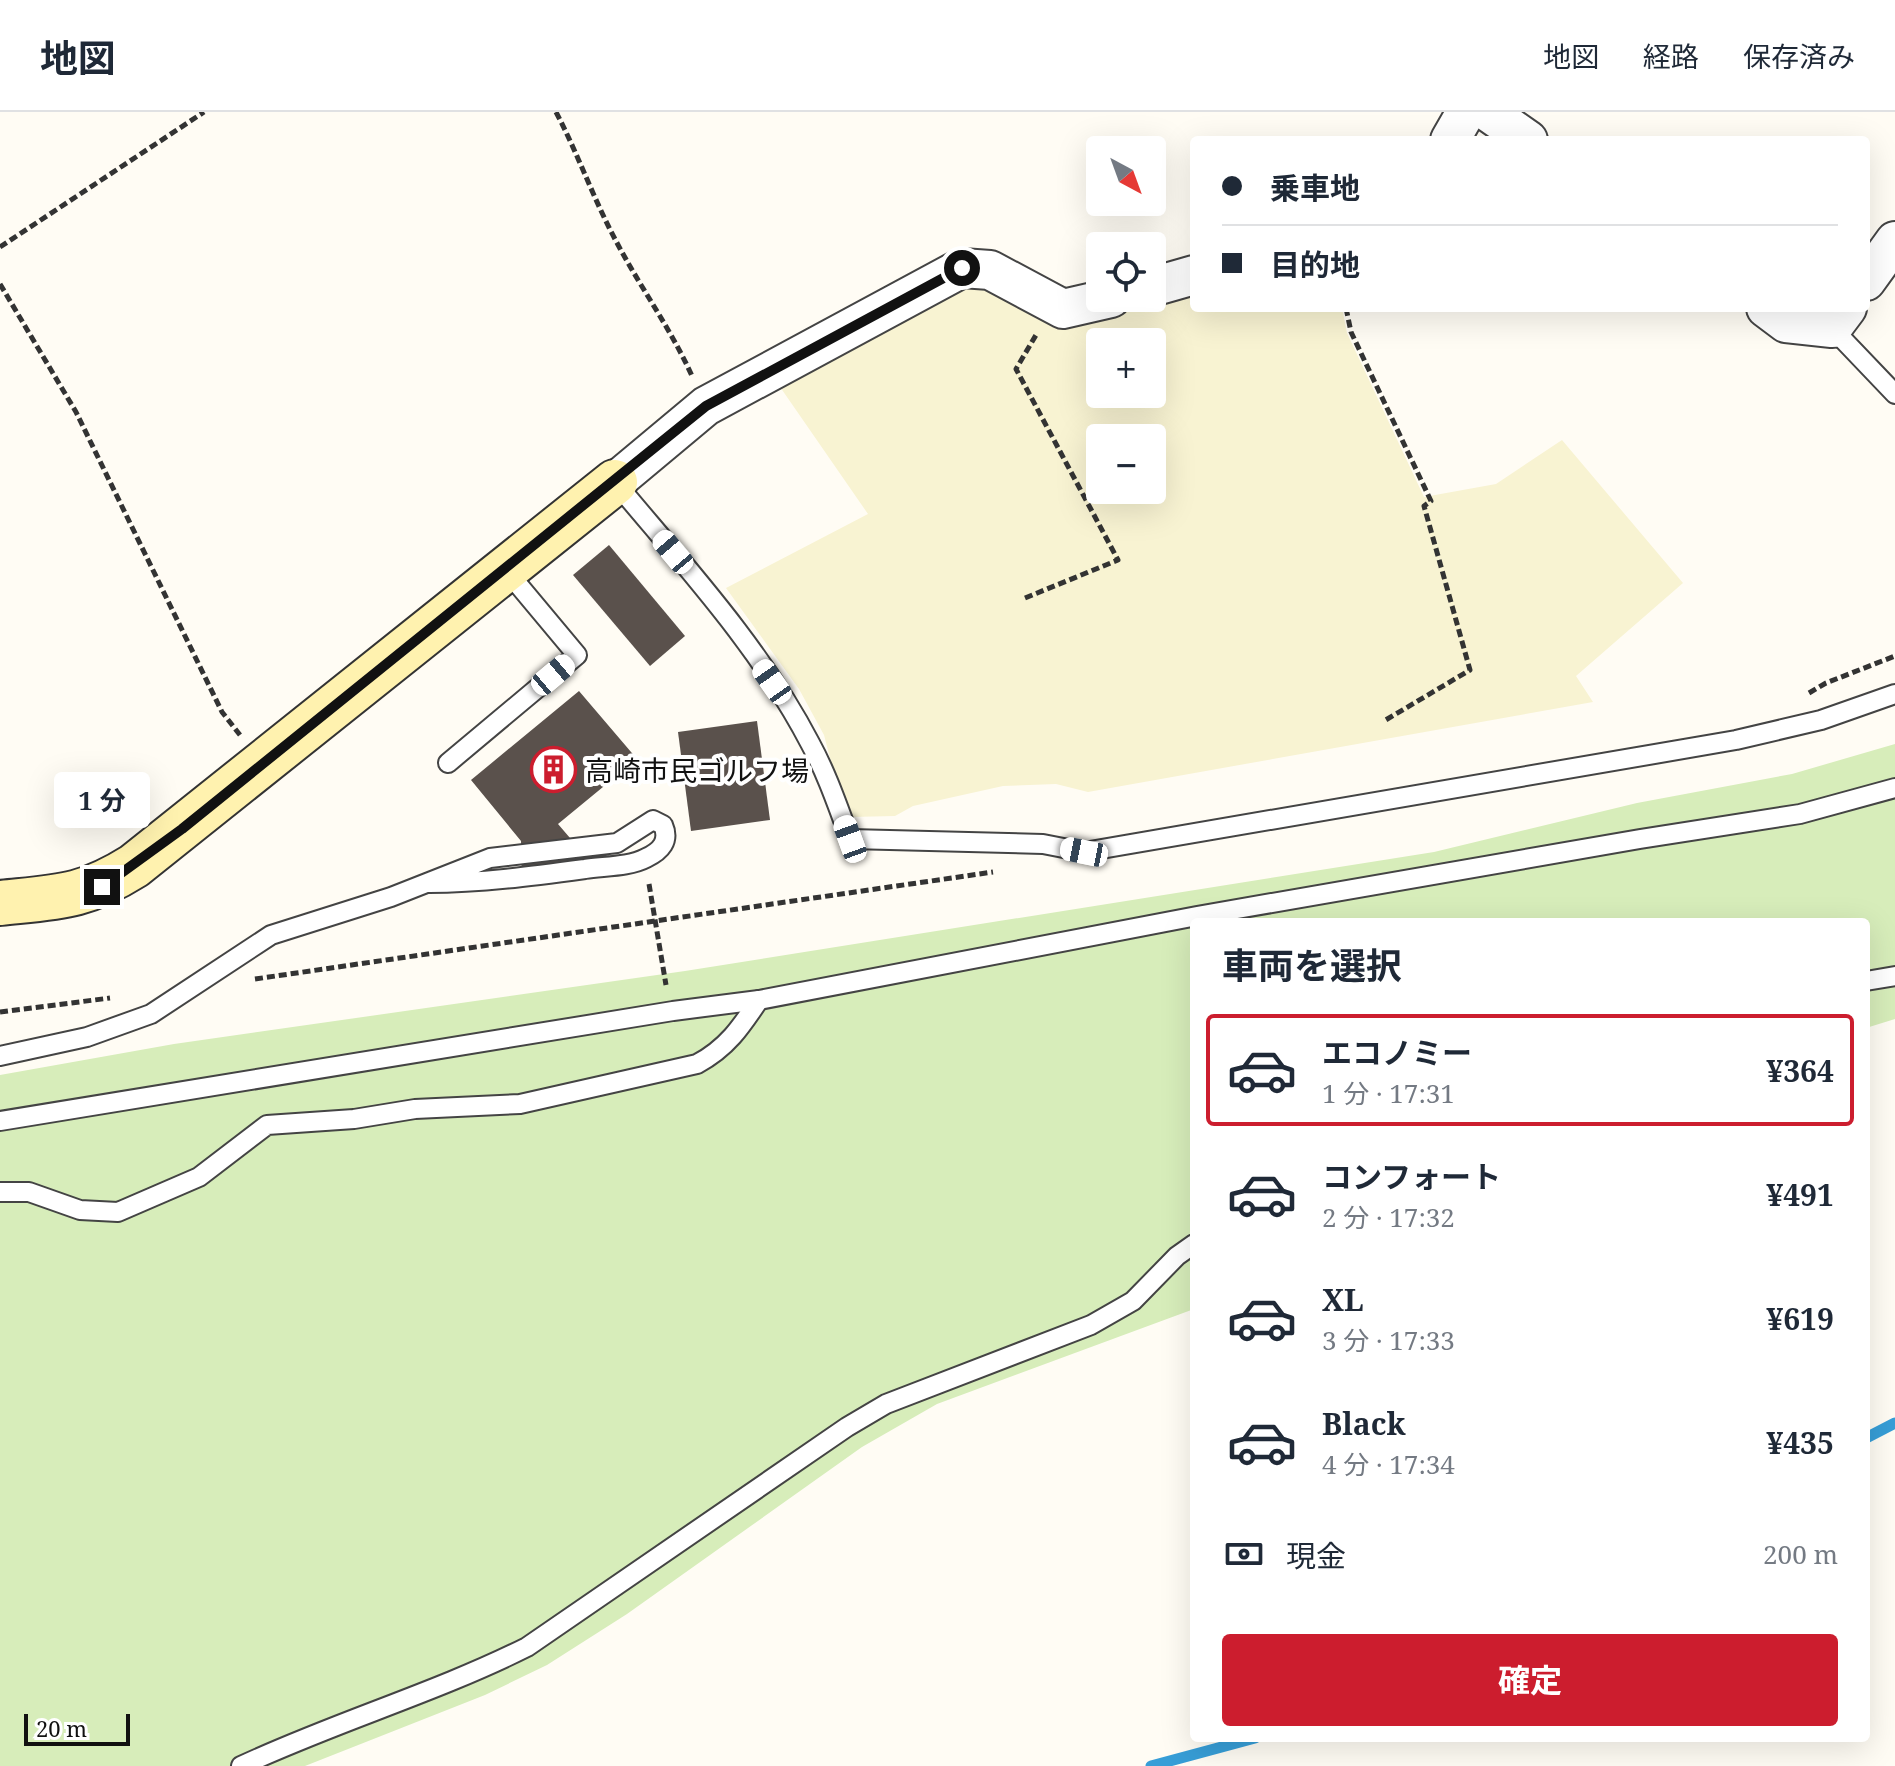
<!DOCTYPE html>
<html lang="ja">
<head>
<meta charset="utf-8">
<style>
	:root { --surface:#fff; --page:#f6f6f7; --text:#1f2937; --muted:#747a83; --line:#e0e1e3; --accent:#cc1d2e }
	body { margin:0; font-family:"Noto Serif","Noto Sans JP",serif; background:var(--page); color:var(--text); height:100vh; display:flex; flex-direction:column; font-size:30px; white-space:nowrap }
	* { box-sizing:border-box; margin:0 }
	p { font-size:26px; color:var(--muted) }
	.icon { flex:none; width:44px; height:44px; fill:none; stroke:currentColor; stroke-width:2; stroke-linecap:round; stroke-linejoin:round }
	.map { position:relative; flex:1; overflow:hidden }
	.side { position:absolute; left:1190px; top:806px; width:680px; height:824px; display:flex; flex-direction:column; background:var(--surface); border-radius:8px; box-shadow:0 8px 32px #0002 }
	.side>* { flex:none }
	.hud { position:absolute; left:1190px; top:24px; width:680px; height:176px; border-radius:8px; box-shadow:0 8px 32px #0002; display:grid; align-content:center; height:176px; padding:0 32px; background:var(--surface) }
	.needle { width:52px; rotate:139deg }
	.buttons { position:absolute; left:1086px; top:24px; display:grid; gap:16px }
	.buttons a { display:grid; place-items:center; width:80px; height:80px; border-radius:8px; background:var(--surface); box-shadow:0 8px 32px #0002; font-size:40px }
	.scale { position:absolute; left:24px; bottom:20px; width:106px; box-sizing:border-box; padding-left:8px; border:4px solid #111; border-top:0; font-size:22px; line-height:28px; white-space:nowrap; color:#111; -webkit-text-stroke:6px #fff; paint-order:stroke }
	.end { position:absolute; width:36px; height:36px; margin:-18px; border:10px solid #111; background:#fff; box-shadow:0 0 0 4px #fff }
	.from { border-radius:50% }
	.bubble { position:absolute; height:56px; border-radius:8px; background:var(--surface); box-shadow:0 8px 32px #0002; font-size:26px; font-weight:700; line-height:56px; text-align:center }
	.car { position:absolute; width:24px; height:48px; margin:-24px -12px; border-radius:10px; box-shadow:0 0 6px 2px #0007; background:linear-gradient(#fff 24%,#345 0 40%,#fff 0 76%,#345 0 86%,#fff 0) }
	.hud b { display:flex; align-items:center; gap:28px; height:76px; font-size:30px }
	.hud b+b { border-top:2px solid var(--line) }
	.hud i { width:20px; height:20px; background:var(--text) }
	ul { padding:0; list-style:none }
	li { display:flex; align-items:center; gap:24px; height:112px; margin:0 16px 12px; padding:0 16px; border:4px solid transparent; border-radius:8px }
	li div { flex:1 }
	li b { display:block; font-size:30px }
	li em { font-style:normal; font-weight:700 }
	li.current { border-color:var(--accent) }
	li>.icon { width:72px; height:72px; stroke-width:1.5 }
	h2 { padding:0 32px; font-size:36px; line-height:96px }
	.pay { display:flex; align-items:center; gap:20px; height:88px; padding:0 32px; font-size:30px }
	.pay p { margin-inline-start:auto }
	.action { display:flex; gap:16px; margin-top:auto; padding:16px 32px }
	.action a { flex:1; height:92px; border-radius:8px; background:var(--accent); color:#fff; font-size:32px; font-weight:700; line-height:92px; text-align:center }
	header { display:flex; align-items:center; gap:48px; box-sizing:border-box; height:112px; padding:0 40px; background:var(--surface); border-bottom:2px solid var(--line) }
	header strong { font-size:38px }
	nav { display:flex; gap:44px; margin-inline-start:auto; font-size:28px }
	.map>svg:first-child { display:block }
</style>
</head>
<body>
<header>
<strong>地図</strong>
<nav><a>地図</a><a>経路</a><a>保存済み</a></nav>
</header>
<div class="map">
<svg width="1895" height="1654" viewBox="0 0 1895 1654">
	<rect width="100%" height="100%" fill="#fffcf4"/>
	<path fill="#f8f3d2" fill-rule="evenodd" d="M965 166 1125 193 1194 173V196H1342L1347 221 1424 385 1496 372 1562 328 1683 471 1576 564 1593 590 1088 680 1056 672 1003 674 913 694 895 704 851 705 836 669 824 623 799 577 726 476 868 402 778 272ZM1100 230H1152V282H1100ZM1100 326H1152V378H1100Z"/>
	<polygon fill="#d7edba" points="1895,632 1895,907 1866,916 1866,810 1194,810 1194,1197 937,1292 862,1335 627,1502 547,1553 485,1583 305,1654 0,1654 0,963 174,932 685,859 1434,740 1637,691 1792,662"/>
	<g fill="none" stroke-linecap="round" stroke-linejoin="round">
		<g stroke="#379ed7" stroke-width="11">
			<polyline points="1866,1326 1895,1311"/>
			<polyline points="1151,1654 1255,1626"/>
		</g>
	</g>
	<g fill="#5a514c">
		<polygon points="609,433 685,524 650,554 573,463"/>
		<polygon points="579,579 637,647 558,712 570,726 605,727 608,762 522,771 521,729 471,668"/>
		<polygon points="757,609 770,708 691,719 678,620"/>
	</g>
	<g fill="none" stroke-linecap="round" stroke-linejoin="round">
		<defs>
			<g id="lane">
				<polyline points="1832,216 1895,282"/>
				<path d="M615 370C684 453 760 535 810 631 827 662 838 695 850 727L1043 732 1084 740 1736 628 1821 608 1895 582"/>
				<polyline points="448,651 577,543 506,458"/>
				<polyline points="1866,869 1895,864"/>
				<path d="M0 944 87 925 151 902 271 823 391 785 490 746 617 731 653 708 663 713C670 729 661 739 646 746 629 755 604 754 585 757 533 764 481 771 429 771"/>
				<polyline points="0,1009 673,899 759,888 1197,804 1640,727 1800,702 1895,676"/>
				<path d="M0 1080H29L80 1098 118 1100 199 1065 267 1013 354 1007 415 997 520 992 697 952C727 936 741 915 759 888"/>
				<path d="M241 1654C335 1610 435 1581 527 1535L847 1315 886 1292 1091 1213 1133 1189 1177 1144 1194 1132"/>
			</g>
			<g id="street">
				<polyline points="1488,0 1528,28"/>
				<polyline points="1450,28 1466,0"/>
				<polyline points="1866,169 1895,129"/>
				<polyline points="1152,175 1194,163"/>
				<polyline points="1766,196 1786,211 1832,216 1847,196"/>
				<polyline points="615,370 706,294 962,156 990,158 1063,197 1111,186"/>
			</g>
			<path id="secondary" d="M0 791C58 785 83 786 134 754L615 370"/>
		</defs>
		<use href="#lane" stroke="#444" stroke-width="22"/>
		<use href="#street" stroke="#444" stroke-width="42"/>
		<use href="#secondary" stroke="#333" stroke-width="48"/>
		<g stroke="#333" stroke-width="5" stroke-dasharray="8 4" stroke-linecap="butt">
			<path d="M556 0C578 42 594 88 616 129 640 175 671 217 692 264"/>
			<polyline points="0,135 204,0"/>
			<polyline points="0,172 76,300 222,600 240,623"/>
			<polyline points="1346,196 1351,220 1431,389 1424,394 1470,558 1384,609"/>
			<polyline points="1025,486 1118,448 1016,257 1036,223"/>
			<polyline points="1809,581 1826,571 1895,544"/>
			<polyline points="649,772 666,873"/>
			<polyline points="255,867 993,760"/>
			<polyline points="0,900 110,886"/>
		</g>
		<use href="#lane" stroke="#fff" stroke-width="18"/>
		<use href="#street" stroke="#fff" stroke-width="38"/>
		<use href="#secondary" stroke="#fff2af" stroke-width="44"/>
	</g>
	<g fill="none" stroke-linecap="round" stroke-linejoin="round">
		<polyline stroke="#111" stroke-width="10" points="102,775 182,717 706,294 962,156"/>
	</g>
	<defs>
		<symbol id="building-ring" viewBox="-11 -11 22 22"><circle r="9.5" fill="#fff" stroke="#cc1d2e" stroke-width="1.5"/><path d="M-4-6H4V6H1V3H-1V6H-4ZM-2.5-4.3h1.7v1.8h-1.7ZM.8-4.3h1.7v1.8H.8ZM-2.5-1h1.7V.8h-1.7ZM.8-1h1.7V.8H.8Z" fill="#cc1d2e"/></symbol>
	</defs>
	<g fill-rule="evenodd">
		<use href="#building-ring" x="528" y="632" width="51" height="51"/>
	</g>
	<g text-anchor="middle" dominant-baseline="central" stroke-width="8" stroke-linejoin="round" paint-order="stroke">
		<g font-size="28" fill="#111" stroke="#fff" text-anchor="start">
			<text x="585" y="658">高崎市民ゴルフ場</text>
		</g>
	</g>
</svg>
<div class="buttons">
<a><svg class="needle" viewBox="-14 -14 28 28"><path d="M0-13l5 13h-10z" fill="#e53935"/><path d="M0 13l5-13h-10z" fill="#747a83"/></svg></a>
<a><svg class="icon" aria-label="locate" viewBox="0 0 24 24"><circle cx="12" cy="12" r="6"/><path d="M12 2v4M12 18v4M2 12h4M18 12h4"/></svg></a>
<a>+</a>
<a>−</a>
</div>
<div class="scale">20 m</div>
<i class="end from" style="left:962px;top:156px"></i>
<i class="end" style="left:102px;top:775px"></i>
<div class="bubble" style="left:54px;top:660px;width:96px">1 分</div>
<i class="car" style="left:673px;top:440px;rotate:320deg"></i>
<i class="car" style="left:553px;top:563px;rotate:50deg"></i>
<i class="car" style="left:772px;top:570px;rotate:325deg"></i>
<i class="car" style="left:850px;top:727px;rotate:340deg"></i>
<i class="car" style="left:1084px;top:740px;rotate:281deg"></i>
<div class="hud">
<b><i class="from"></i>乗車地</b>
<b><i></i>目的地</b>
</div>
<section class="side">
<h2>車両を選択</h2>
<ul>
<li class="current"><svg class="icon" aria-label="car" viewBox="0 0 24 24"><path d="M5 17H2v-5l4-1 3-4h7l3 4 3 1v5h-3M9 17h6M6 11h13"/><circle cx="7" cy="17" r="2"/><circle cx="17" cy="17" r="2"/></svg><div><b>エコノミー</b><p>1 分 · 17:31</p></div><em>¥364</em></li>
<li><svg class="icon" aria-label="car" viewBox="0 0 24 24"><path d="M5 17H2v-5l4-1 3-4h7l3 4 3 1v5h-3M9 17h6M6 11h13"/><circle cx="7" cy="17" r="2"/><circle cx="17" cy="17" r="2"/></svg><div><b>コンフォート</b><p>2 分 · 17:32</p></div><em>¥491</em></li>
<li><svg class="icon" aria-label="car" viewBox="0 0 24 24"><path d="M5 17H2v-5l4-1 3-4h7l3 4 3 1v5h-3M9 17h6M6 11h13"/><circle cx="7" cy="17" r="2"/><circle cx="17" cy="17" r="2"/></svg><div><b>XL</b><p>3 分 · 17:33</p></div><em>¥619</em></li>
<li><svg class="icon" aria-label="car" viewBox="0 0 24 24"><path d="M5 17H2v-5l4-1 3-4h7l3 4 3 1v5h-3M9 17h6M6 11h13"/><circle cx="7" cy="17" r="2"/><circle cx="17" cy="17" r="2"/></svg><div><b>Black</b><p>4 分 · 17:34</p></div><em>¥435</em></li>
</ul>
<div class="pay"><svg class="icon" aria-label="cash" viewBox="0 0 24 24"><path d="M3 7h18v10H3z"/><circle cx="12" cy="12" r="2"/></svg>現金<p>200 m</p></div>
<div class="action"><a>確定</a></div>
</section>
</div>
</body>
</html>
